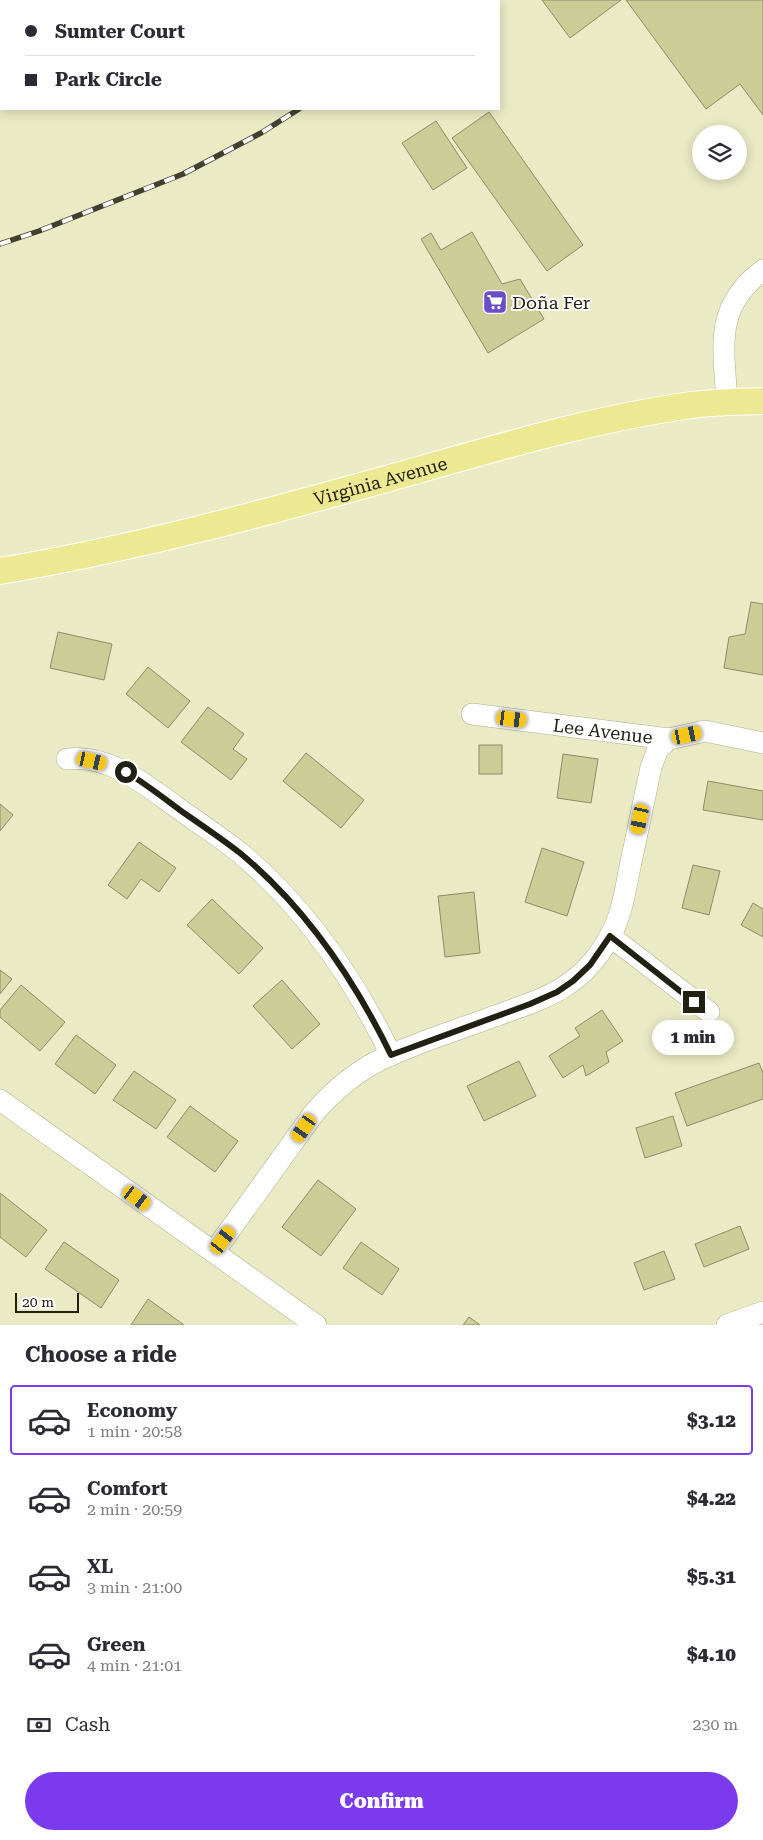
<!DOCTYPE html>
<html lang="en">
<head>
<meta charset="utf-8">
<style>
	:root { --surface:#fff; --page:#f7f7f7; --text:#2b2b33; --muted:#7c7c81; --line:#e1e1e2; --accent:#7c3aed }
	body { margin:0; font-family:"Roboto Serif",serif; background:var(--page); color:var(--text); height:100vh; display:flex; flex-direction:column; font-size:19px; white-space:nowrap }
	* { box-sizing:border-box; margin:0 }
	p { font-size:16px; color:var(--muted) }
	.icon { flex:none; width:28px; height:28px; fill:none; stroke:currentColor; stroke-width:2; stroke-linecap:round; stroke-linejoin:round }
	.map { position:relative; height:1325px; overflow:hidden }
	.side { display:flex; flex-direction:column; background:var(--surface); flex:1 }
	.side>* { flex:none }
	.top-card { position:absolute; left:0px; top:0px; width:500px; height:110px; box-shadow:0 2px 12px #0003; display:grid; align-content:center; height:110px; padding:0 25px; background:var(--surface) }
	.controls { position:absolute; left:692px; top:125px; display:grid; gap:10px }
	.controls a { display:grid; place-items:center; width:55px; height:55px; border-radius:50%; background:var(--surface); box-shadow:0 2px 12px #0003; font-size:25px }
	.scale { position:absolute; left:15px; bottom:12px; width:64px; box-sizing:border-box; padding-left:5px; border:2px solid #212013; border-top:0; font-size:14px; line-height:18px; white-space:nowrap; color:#212013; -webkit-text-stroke:4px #fff; paint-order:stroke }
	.end { position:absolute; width:22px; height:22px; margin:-11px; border:6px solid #212013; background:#fff; box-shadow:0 0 0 2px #fff }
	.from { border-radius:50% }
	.bubble { position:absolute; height:35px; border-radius:18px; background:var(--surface); box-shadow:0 2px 12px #0003; font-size:16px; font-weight:800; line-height:35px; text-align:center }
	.car { position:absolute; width:15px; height:30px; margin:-15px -8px; border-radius:6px; box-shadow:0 0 4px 1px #0007; background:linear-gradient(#f5c518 24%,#345 0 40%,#f5c518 0 76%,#345 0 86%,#f5c518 0) }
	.top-card b { display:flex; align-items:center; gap:18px; height:48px; font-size:19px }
	.top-card b+b { border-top:1px solid var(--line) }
	.top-card i { width:12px; height:12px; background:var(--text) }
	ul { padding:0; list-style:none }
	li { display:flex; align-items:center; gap:15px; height:70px; margin:0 10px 8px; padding:0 15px; border:2px solid transparent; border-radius:5px }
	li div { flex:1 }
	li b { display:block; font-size:19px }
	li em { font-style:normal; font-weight:800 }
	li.active { border-color:var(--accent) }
	li>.icon { width:45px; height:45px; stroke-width:1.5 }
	h2 { padding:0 25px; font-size:22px; line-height:60px }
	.pay { display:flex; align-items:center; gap:12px; height:55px; padding:0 25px; font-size:19px }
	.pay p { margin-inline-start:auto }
	.cta { display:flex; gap:10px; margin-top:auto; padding:10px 25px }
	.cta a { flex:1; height:58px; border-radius:30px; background:var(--accent); color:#fff; font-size:20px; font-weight:800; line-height:58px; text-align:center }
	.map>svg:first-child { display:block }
</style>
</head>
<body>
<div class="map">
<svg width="763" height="1325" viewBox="0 0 763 1325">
	<rect width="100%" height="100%" fill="#eaeac5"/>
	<g fill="#cccc97" stroke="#8c8c6a">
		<polygon points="542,0 621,0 570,38"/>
		<polygon points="626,0 763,0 763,115 740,84 706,109"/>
		<polygon points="489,112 583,245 547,271 452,138"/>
		<polygon points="436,121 467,168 433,190 402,143"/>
		<polygon points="472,232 502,284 520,279 544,319 488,353 421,239 431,233 441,250"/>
		<polygon points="751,602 763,604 763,675 724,668 729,637 745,634"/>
		<polygon points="58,632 112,644 104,680 50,668"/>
		<polygon points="148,667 190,701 168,728 126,694"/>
		<polygon points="208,707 244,734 233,749 247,759 231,780 181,742"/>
		<rect x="479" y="745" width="23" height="29"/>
		<polygon points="306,753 364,800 341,828 283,781"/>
		<polygon points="563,754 598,759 591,803 557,798"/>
		<polygon points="708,781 763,791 763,820 703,810"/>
		<polygon points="0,804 13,815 0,831"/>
		<polygon points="139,842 176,868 159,892 141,879 127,899 108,885"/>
		<polygon points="542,848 584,862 567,916 525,902"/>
		<polygon points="693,865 720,871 709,915 682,908"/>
		<polygon points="474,892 480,953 445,957 438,896"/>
		<polygon points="212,899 263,948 239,974 187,925"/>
		<polygon points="753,903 763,909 763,937 741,925"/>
		<polygon points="0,970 12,979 0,994"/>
		<polygon points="282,980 320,1024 292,1049 253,1006"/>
		<polygon points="21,985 65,1022 40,1051 0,1017 0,1010"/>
		<polygon points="602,1010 623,1041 606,1052 609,1062 586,1076 583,1065 563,1078 549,1056 580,1036 575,1028"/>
		<polygon points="76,1035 116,1065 95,1094 55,1064"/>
		<polygon points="519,1061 536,1096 484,1121 467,1086"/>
		<polygon points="759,1063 763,1073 763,1099 687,1126 675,1093"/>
		<polygon points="134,1071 176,1100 156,1129 113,1100"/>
		<polygon points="190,1106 238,1141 215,1172 167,1137"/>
		<polygon points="673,1116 682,1146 645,1158 636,1128"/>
		<polygon points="318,1180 356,1209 321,1256 282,1227"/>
		<polygon points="0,1193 47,1230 26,1257 0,1237"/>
		<polygon points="740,1226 749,1249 704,1267 695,1244"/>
		<polygon points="64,1242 119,1280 101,1308 45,1269"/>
		<polygon points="361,1242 399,1269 382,1295 343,1268"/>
		<polygon points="664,1251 675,1279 644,1290 634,1263"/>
		<polygon points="148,1299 184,1325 131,1325"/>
		<polygon points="469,1317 480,1325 463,1325"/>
	</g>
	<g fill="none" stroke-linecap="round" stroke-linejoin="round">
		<defs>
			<g id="minor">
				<path d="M727 402C724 347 713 308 763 270"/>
				<path id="s1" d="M472 714 669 739 705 731 763 743"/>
				<path d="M67 759C109 754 143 783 175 806 197 822 219 836 240 853 305 907 354 979 391 1055"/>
				<polyline points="610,936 709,1012"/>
				<polyline points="0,1100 316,1325"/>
				<path d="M214 1252 314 1113C333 1091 355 1072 382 1059 418 1042 458 1030 495 1016 546 998 583 987 610 936 622 915 625 891 630 867 637 834 644 800 651 767L658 749 669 739"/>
				<polyline points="727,1325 763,1312"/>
			</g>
			<g id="major">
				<path id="s2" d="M0 571C132 549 261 514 390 478 490 450 590 419 692 405 716 402 739 402 763 401"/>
			</g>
		</defs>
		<use href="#minor" stroke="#aeae8b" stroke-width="22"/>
		<use href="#major" stroke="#fff" stroke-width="28"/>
		<use href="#minor" stroke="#fff" stroke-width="21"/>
		<use href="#major" stroke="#ece992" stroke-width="26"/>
		<defs>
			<g id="rail">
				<polyline points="465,1 467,0"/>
				<polyline points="0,244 39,231 183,174 261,133 299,109"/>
			</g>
		</defs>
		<use href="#rail" stroke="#414030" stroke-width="5.5"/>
		<use href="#rail" stroke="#fff" stroke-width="4" stroke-dasharray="11" stroke-linecap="butt"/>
	</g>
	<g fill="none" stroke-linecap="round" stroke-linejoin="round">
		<path stroke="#212013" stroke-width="6" d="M126 772C146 784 165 799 184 813 203 826 222 839 240 853 305 907 354 979 391 1055L530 1004 557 992 573 981 590 965 610 936 694 1002"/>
	</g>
	<defs>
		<symbol id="supermarket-square" viewBox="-11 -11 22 22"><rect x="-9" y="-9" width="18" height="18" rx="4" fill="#684ec8" stroke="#fff"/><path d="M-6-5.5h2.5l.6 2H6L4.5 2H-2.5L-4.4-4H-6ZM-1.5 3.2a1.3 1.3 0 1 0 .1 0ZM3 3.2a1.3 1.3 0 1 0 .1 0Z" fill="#fff"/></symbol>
	</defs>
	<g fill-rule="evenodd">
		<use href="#supermarket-square" x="481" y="288" width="28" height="28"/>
	</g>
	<g text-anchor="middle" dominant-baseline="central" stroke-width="4" stroke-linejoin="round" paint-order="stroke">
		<g font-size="18" fill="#212013" stroke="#fff" text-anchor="start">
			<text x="512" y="302">Doña Fer</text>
		</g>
		<g font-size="18" fill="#212013" stroke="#fff">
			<text stroke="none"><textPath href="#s2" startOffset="391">Virginia Avenue</textPath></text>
			<text stroke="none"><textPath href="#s1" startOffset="132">Lee Avenue</textPath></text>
		</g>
	</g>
</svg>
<div class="controls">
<a><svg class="icon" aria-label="layers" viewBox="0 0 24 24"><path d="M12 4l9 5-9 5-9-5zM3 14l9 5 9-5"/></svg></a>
</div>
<div class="scale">20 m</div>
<i class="end from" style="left:126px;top:772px"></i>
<i class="end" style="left:694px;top:1002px"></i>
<div class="bubble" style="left:652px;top:1020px;width:82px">1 min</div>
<i class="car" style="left:512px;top:719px;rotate:97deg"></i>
<i class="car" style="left:687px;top:735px;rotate:78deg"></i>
<i class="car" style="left:92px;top:761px;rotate:103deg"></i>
<i class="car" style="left:640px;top:819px;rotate:192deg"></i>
<i class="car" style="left:304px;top:1128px;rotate:215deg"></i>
<i class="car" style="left:137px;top:1198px;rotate:126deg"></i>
<i class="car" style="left:223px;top:1240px;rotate:37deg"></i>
<div class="top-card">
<b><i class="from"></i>Sumter Court</b>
<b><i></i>Park Circle</b>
</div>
</div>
<section class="side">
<h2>Choose a ride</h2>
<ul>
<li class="active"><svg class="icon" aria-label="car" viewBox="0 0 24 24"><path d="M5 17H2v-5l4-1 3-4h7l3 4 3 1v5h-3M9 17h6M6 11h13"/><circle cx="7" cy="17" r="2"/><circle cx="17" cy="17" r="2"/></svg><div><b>Economy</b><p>1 min · 20:58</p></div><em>$3.12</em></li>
<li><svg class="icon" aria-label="car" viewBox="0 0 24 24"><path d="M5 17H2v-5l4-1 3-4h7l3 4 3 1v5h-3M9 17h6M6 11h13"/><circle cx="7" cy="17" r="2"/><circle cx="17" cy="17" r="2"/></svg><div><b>Comfort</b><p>2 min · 20:59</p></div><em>$4.22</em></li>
<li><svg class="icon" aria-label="car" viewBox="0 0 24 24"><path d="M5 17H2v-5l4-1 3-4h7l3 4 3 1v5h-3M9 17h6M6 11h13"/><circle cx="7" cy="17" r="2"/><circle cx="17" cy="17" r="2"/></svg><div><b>XL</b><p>3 min · 21:00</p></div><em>$5.31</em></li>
<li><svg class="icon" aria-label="car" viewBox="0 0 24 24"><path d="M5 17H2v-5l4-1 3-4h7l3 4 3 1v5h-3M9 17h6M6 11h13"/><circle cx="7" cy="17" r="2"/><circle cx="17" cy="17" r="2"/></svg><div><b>Green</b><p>4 min · 21:01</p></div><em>$4.10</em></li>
</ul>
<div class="pay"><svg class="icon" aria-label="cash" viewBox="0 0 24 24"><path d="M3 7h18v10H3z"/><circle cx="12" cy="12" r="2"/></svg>Cash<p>230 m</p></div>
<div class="cta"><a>Confirm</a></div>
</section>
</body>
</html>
